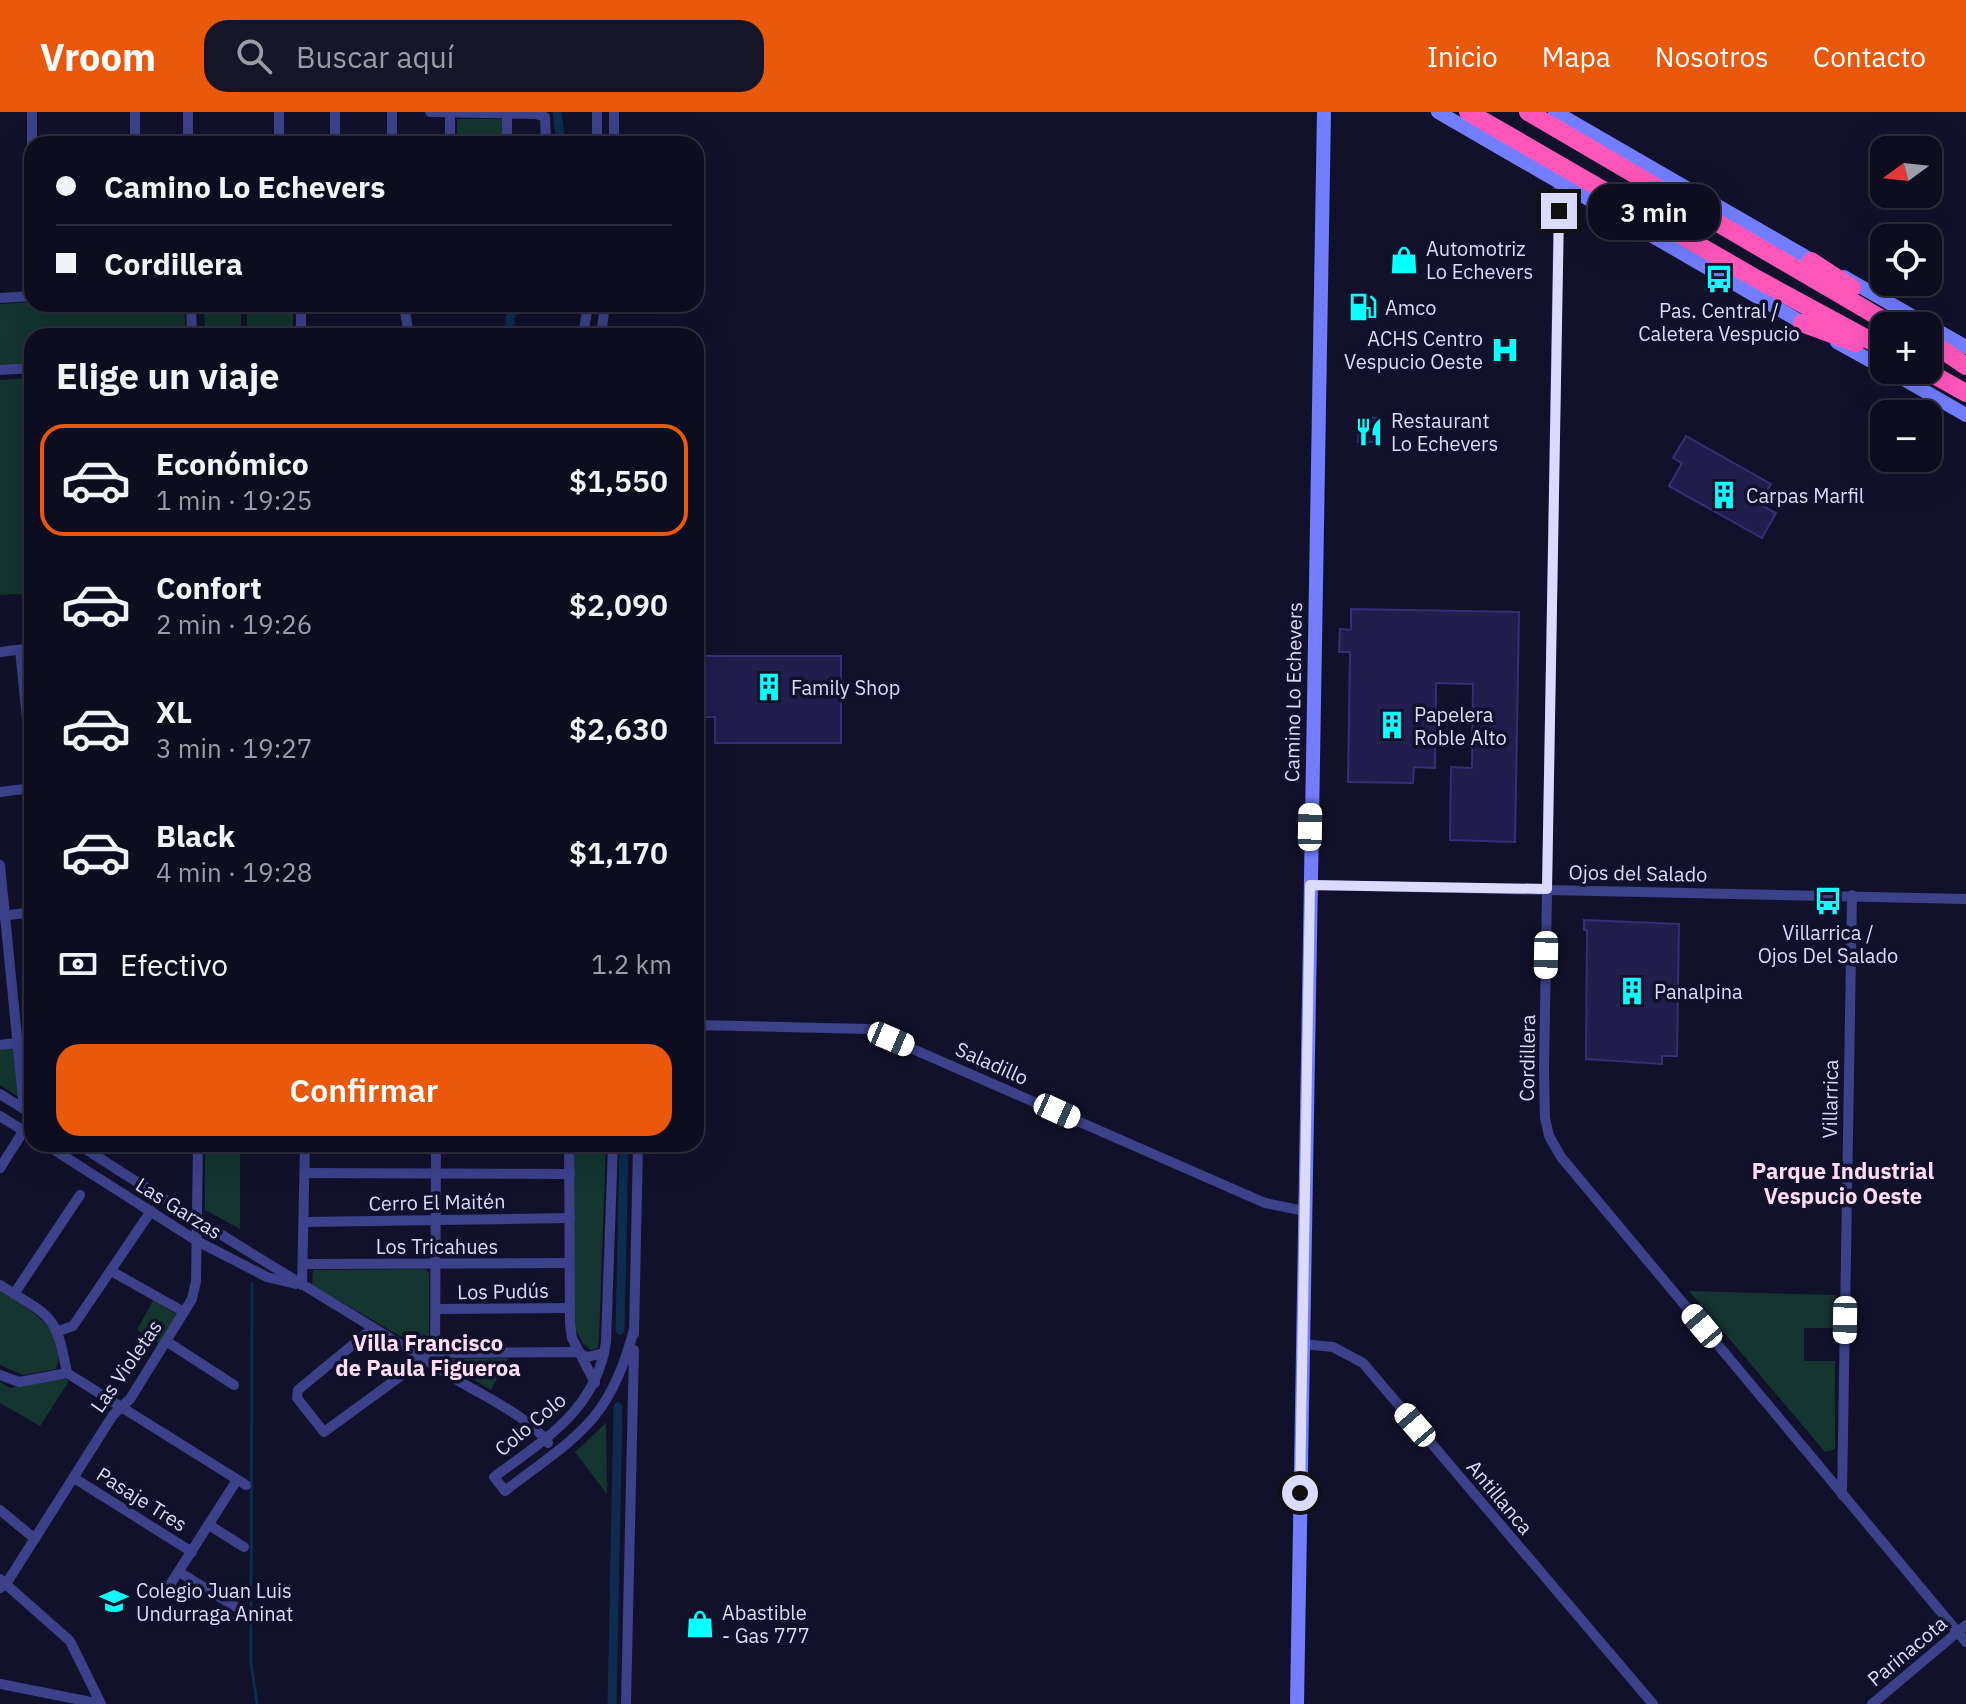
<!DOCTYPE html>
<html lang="es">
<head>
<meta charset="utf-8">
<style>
	:root { --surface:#0e0d20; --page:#171629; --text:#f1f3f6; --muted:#9b9ca5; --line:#2e2d3e; --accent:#ea580c }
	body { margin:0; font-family:"IBM Plex Sans",sans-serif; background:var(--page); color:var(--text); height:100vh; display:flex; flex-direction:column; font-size:30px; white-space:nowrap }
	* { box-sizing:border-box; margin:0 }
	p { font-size:26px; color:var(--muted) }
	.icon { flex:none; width:44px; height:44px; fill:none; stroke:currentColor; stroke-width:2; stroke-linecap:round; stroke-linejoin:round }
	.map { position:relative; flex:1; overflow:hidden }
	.sheet { position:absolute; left:24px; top:216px; width:680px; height:824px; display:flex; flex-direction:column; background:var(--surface); border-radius:24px; box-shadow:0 8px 32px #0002,0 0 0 2px var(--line) }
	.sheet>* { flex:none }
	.hud { position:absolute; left:24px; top:24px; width:680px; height:176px; border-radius:24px; box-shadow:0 8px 32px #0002,0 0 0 2px var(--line); display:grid; align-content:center; height:176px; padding:0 32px; background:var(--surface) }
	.needle { width:52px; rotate:255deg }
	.tools { position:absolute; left:1870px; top:24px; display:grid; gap:16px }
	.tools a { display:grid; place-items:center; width:72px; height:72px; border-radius:16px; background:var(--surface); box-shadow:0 8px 32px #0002,0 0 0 2px var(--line); font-size:40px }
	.end { position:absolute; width:36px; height:36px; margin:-18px; border:10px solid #dbdbff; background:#111; box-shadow:0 0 0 4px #111 }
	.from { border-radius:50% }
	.bubble { position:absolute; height:56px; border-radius:24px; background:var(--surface); box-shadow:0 8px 32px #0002,0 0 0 2px var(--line); font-size:26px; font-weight:600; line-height:56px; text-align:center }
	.car { position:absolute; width:24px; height:48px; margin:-24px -12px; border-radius:10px; box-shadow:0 0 6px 2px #0007; background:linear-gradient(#fff 24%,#345 0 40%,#fff 0 76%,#345 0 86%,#fff 0) }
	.hud b { display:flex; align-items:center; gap:28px; height:76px; font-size:30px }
	.hud b+b { border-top:2px solid var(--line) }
	.hud i { width:20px; height:20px; background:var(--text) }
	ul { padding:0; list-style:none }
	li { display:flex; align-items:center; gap:24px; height:112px; margin:0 16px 12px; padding:0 16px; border:4px solid transparent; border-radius:24px }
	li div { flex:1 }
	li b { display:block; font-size:30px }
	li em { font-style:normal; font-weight:600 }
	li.current { border-color:var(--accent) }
	li>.icon { width:72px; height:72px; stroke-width:1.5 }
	h2 { padding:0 32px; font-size:36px; line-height:96px }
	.pay { display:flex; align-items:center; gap:20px; height:88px; padding:0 32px; font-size:30px }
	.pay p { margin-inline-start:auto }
	.action { display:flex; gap:16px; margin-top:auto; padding:16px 32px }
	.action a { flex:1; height:92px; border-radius:24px; background:var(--accent); color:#fff; font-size:32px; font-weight:600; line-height:92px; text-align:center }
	header { display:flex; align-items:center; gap:48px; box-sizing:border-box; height:112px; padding:0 40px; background:var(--accent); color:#fff }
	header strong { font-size:38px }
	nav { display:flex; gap:44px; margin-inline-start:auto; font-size:28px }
	.search { width:560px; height:72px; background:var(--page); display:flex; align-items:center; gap:20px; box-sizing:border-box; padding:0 28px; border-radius:24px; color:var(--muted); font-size:30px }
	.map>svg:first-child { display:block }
</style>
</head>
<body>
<header>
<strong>Vroom</strong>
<div class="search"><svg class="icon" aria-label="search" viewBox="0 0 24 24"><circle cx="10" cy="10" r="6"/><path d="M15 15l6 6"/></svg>Buscar aquí</div>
<nav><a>Inicio</a><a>Mapa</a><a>Nosotros</a><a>Contacto</a></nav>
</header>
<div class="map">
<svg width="1966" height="1592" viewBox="0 0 1966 1592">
	<rect width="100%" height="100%" fill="#12112b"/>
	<g fill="#143530">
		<rect x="457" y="7" width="46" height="16"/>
		<polygon points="32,190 184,192 186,224 32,224 32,252 0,253 0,192"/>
		<polygon points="204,192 241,192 241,224 205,224"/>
		<rect x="247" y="192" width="46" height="32"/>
		<polygon points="32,266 32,481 0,483 0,268"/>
		<polygon points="18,934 18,985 0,973 0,936"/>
		<polygon points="205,1032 240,1032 240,1117 205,1098"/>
		<polygon points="572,1032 606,1032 599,1226 598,1236 591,1238 583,1232 575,1216"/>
		<polygon points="425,1157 429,1161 429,1235 426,1239 312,1173 313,1158"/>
		<path d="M0 1179C26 1196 72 1218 56 1257L23 1263 0 1253Z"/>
		<polygon points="1689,1179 1836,1183 1836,1216 1804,1216 1804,1249 1835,1249 1835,1337 1825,1340"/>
		<polygon points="153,1188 179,1204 160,1232 137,1218"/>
		<polygon points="508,1246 491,1278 445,1250 445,1247"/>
		<polygon points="63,1266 69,1269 40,1314 0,1291 0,1270 10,1276"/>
		<polygon points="606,1311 607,1382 575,1340"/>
	</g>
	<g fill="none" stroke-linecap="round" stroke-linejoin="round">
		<polyline stroke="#0d2c4e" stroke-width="3" points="252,1172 251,1551 257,1592"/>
		<g stroke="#0d2c4e" stroke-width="9">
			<polyline points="557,0 561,32"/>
			<polyline points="510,224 510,205 518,192"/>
			<polyline points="620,1218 624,1032"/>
			<polyline points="612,1592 618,1295"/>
		</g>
	</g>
	<g fill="#211d4c" stroke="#352f78" stroke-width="2">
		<polygon points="1364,305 1379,306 1379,330 1358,330 1359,316 1364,317"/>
		<polygon points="1686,324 1771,372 1759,392 1776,401 1762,426 1669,374 1682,351 1673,346"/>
		<polygon points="1351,497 1519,500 1515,730 1450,728 1451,655 1472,656 1473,572 1436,571 1435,656 1414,655 1413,671 1348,670 1350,540 1339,540 1340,517 1351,518"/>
		<polygon points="696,544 841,544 841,631 715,631 715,605 696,605"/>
		<polygon points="1584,808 1679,812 1677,944 1662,944 1662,952 1586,947 1587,818 1584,818"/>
	</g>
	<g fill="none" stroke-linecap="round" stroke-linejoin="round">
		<g stroke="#3c418a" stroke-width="10">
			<polyline points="135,0 135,32"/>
			<polyline points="188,0 188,32"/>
			<polyline points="279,0 279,32"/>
			<polyline points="335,0 335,32"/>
			<polyline points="430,0 536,2 545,5 546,32"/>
			<polyline points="507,1 507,32"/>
			<polyline points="32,32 32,0"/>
			<polyline points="392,32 392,0"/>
			<polyline points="450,32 450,0"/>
			<polyline points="597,32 597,0"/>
			<polyline points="614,32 614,0"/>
			<polyline points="1559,69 1544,958 1545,1006 1549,1024 1561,1045 1966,1530"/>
			<polyline points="32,184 32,102"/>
			<polyline points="0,186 32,184"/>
			<polyline points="191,192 192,224"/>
			<polyline points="301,192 301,224"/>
			<polyline points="404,192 409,224"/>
			<polyline points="583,224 588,192"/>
			<polyline points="601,224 605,192"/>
			<polyline points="0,258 32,256"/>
			<polyline points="20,538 32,655"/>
			<polyline points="0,540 32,536"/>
			<polyline points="0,680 32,676"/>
			<polyline points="0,753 24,997"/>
			<polyline points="1310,773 1966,787"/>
			<polyline points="2,804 32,800"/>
			<polyline points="696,913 867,917 1265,1091 1305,1099"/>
			<polyline points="0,933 32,929"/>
			<polyline points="0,982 32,1002"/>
			<polyline points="0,1004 32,1024"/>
			<polyline points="45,1032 197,1129 267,1165 296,1172"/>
			<path d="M78 1032C201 1113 329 1187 454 1266 481 1283 530 1305 548 1331"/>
			<polyline points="569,1032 570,1212 572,1226 595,1271"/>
			<path d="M613 1032 606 1230C596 1298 545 1327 494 1365L505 1379C576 1324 610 1311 634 1217"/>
			<polyline points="0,1056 24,1018"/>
			<polyline points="305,1061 570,1062"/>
			<polyline points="305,1110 570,1106"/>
			<polyline points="305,1152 569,1151"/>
			<polyline points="111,1159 184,1200"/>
			<path d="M0 1173C50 1205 56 1200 67 1261"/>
			<polyline points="302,1173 305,1032"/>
			<polyline points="14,1182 80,1083"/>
			<polyline points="437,1197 569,1196"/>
			<polyline points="373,1216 298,1278 297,1286 324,1320 424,1247 436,1231"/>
			<polyline points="59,1219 73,1214 151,1099"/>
			<polyline points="634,1222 638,1032"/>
			<polyline points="166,1229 234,1273"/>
			<polyline points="1303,1232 1333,1235 1363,1251 1653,1592"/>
			<polyline points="435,1241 578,1240 587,1245 604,1241"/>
			<polyline points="435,1254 436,1032"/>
			<polyline points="0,1263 19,1270 67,1261 246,1373"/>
			<polyline points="74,1366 192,1440"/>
			<polyline points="1842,1383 1852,783"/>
			<polyline points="0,1398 35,1427"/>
			<polyline points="209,1413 244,1435"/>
			<polyline points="179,1460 236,1495"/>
			<polyline points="0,1467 70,1529 101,1592"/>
			<polyline points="0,1476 6,1472 113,1303 130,1287 192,1187 196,1169 198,1032"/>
			<polyline points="166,1479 237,1368"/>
			<polyline points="0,1572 101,1592"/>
			<polyline points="626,1592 634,1238"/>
			<polyline points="1872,1592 1966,1513"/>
		</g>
		<g stroke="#727eff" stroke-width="14">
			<polyline points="1438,0 1808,214"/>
			<polyline points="1555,0 1818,152"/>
			<polyline points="1844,165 1966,235"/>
			<polyline points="1837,230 1884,256"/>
			<polyline points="1888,258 1966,303"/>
			<polyline points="1297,1592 1324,0"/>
		</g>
		<g stroke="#ff56ba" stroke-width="18">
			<polyline points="1468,0 1757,167 1884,236"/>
			<polyline points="1528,0 1894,214"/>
			<polyline points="1811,149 1852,176"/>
			<polyline points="1802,211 1856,231"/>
			<polyline points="1928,228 1966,254"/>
			<polyline points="1925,258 1966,281"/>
		</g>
	</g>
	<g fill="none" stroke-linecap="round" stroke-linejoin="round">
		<polyline stroke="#dbdbff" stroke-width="10" points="1300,1381 1310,773 1547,777 1559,99"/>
	</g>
	<defs>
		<symbol id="shop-bare" viewBox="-9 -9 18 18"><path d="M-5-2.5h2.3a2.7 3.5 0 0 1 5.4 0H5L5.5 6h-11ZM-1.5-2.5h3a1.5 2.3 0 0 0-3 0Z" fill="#07fffc" stroke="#12112b" stroke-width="2.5" paint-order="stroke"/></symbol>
		<symbol id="bus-bare" viewBox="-9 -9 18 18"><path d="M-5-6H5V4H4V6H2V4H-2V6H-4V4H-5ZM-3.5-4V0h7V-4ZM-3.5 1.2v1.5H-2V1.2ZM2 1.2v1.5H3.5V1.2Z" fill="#07fffc" stroke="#12112b" stroke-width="2.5" paint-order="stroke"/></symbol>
		<symbol id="fuel-bare" viewBox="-9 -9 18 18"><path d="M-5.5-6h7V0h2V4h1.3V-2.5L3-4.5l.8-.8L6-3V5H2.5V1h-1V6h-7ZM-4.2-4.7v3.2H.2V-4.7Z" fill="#07fffc" stroke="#12112b" stroke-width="2.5" paint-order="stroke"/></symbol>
		<symbol id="hospital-bare" viewBox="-9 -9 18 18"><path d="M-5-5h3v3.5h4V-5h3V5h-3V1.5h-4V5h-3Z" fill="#07fffc" stroke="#12112b" stroke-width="2.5" paint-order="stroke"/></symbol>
		<symbol id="restaurant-bare" viewBox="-9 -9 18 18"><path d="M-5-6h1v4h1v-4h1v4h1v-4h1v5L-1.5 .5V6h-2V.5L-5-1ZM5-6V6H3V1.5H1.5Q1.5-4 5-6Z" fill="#07fffc" stroke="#12112b" stroke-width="2.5" paint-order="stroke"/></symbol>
		<symbol id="building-bare" viewBox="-9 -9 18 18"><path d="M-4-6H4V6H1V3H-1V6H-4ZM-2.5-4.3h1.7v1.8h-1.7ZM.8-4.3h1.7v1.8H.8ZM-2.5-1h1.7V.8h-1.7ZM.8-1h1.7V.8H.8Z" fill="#07fffc" stroke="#12112b" stroke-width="2.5" paint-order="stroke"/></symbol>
		<symbol id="school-bare" viewBox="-9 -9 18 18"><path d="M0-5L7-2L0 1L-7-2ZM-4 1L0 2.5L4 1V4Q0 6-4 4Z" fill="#07fffc" stroke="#12112b" stroke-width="2.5" paint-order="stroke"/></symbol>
	</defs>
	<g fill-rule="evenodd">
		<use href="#shop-bare" x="1384" y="128" width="40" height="40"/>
		<use href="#bus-bare" x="1699" y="147" width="40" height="40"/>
		<use href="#fuel-bare" x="1343" y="175" width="40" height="40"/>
		<use href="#hospital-bare" x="1485" y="218" width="40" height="40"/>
		<use href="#restaurant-bare" x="1349" y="300" width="40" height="40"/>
		<use href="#building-bare" x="1704" y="363" width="40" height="40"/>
		<use href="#building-bare" x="749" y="555" width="40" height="40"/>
		<use href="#building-bare" x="1372" y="593" width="40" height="40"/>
		<use href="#bus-bare" x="1808" y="769" width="40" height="40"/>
		<use href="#building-bare" x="1612" y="859" width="40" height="40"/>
		<use href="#school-bare" x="94" y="1469" width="40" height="40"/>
		<use href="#shop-bare" x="680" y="1492" width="40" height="40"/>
	</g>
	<g text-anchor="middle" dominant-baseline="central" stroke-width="7" stroke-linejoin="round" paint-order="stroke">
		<g font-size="20" fill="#dbdbff" stroke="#12112b" text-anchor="start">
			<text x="1426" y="136">Automotriz<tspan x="1426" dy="23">Lo Echevers</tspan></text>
			<text x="1385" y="195">Amco</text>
			<text x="1719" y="198" text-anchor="middle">Pas. Central /<tspan x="1719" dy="23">Caletera Vespucio</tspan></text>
			<text x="1483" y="226" text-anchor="end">ACHS Centro<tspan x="1483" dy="23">Vespucio Oeste</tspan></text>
			<text x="1391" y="308">Restaurant<tspan x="1391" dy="23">Lo Echevers</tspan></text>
			<text x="1746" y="383">Carpas Marfil</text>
			<text x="791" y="575">Family Shop</text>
			<text x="1414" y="602">Papelera<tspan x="1414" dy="23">Roble Alto</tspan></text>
			<text x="1828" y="820" text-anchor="middle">Villarrica /<tspan x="1828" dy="23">Ojos Del Salado</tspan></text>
			<text x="1654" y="879">Panalpina</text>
			<text x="136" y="1478">Colegio Juan Luis<tspan x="136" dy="23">Undurraga Aninat</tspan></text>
			<text x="722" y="1500">Abastible<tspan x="722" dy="23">- Gas 777</tspan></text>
		</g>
		<g font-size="20" fill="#dbdbff" stroke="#12112b">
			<text transform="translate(1293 580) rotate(-89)">Camino Lo Echevers</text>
			<text transform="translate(1638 761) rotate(1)">Ojos del Salado</text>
			<text transform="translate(1527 946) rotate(-89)">Cordillera</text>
			<text transform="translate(992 951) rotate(24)">Saladillo</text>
			<text transform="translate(1830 987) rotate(-89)">Villarrica</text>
			<text transform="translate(437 1090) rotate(-1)">Cerro El Maitén</text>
			<text transform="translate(179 1096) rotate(32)">Las Garzas</text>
			<text x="437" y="1134">Los Tricahues</text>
			<text transform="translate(503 1179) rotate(-1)">Los Pudús</text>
			<text transform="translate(126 1254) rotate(-55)">Las Violetas</text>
			<text transform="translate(530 1312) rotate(-40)">Colo Colo</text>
			<text transform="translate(1500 1385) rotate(50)">Antillanca</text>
			<text transform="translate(142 1387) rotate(32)">Pasaje Tres</text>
			<text transform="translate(1907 1539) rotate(-40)">Parinacota</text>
		</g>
		<g font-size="22" font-weight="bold" fill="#ffddf6" stroke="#12112b">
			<text x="1843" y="1058">Parque Industrial<tspan x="1843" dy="25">Vespucio Oeste</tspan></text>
			<text x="428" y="1230">Villa Francisco<tspan x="428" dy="25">de Paula Figueroa</tspan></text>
		</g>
	</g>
</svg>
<div class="tools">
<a><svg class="needle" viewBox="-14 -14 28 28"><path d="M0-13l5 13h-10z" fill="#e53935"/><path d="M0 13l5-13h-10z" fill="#9b9ca5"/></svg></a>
<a><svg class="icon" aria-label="locate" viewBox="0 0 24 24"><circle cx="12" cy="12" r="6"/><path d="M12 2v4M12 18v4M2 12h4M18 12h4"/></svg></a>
<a>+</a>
<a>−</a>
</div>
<i class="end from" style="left:1300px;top:1381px"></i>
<i class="end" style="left:1559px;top:99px"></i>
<div class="bubble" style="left:1588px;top:72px;width:132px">3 min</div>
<i class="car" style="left:1310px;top:715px;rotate:1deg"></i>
<i class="car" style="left:1546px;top:843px;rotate:181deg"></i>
<i class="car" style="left:891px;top:927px;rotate:113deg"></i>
<i class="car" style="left:1057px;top:999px;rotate:114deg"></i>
<i class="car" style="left:1845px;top:1208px;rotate:181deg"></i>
<i class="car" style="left:1702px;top:1214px;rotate:320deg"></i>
<i class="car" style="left:1415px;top:1313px;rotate:319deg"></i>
<div class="hud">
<b><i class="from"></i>Camino Lo Echevers</b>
<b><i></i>Cordillera</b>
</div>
<section class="sheet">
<h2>Elige un viaje</h2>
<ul>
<li class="current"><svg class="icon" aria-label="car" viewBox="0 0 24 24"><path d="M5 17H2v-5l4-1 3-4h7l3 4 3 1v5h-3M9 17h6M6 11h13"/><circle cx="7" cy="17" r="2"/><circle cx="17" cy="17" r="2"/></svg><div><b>Económico</b><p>1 min · 19:25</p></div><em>$1,550</em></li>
<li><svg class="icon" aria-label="car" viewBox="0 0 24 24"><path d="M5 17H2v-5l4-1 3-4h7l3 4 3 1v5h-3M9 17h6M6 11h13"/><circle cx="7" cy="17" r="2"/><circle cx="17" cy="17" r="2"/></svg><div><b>Confort</b><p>2 min · 19:26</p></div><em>$2,090</em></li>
<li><svg class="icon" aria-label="car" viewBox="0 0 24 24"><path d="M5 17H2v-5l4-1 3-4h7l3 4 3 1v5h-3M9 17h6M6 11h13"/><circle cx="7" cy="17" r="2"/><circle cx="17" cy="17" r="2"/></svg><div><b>XL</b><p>3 min · 19:27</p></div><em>$2,630</em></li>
<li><svg class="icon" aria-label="car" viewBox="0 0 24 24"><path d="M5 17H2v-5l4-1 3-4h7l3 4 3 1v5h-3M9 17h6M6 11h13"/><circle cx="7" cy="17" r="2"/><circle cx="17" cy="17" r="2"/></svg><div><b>Black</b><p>4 min · 19:28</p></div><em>$1,170</em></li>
</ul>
<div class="pay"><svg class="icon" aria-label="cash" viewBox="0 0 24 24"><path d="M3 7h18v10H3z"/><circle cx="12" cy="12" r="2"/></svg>Efectivo<p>1.2 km</p></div>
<div class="action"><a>Confirmar</a></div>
</section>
</div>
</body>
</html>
